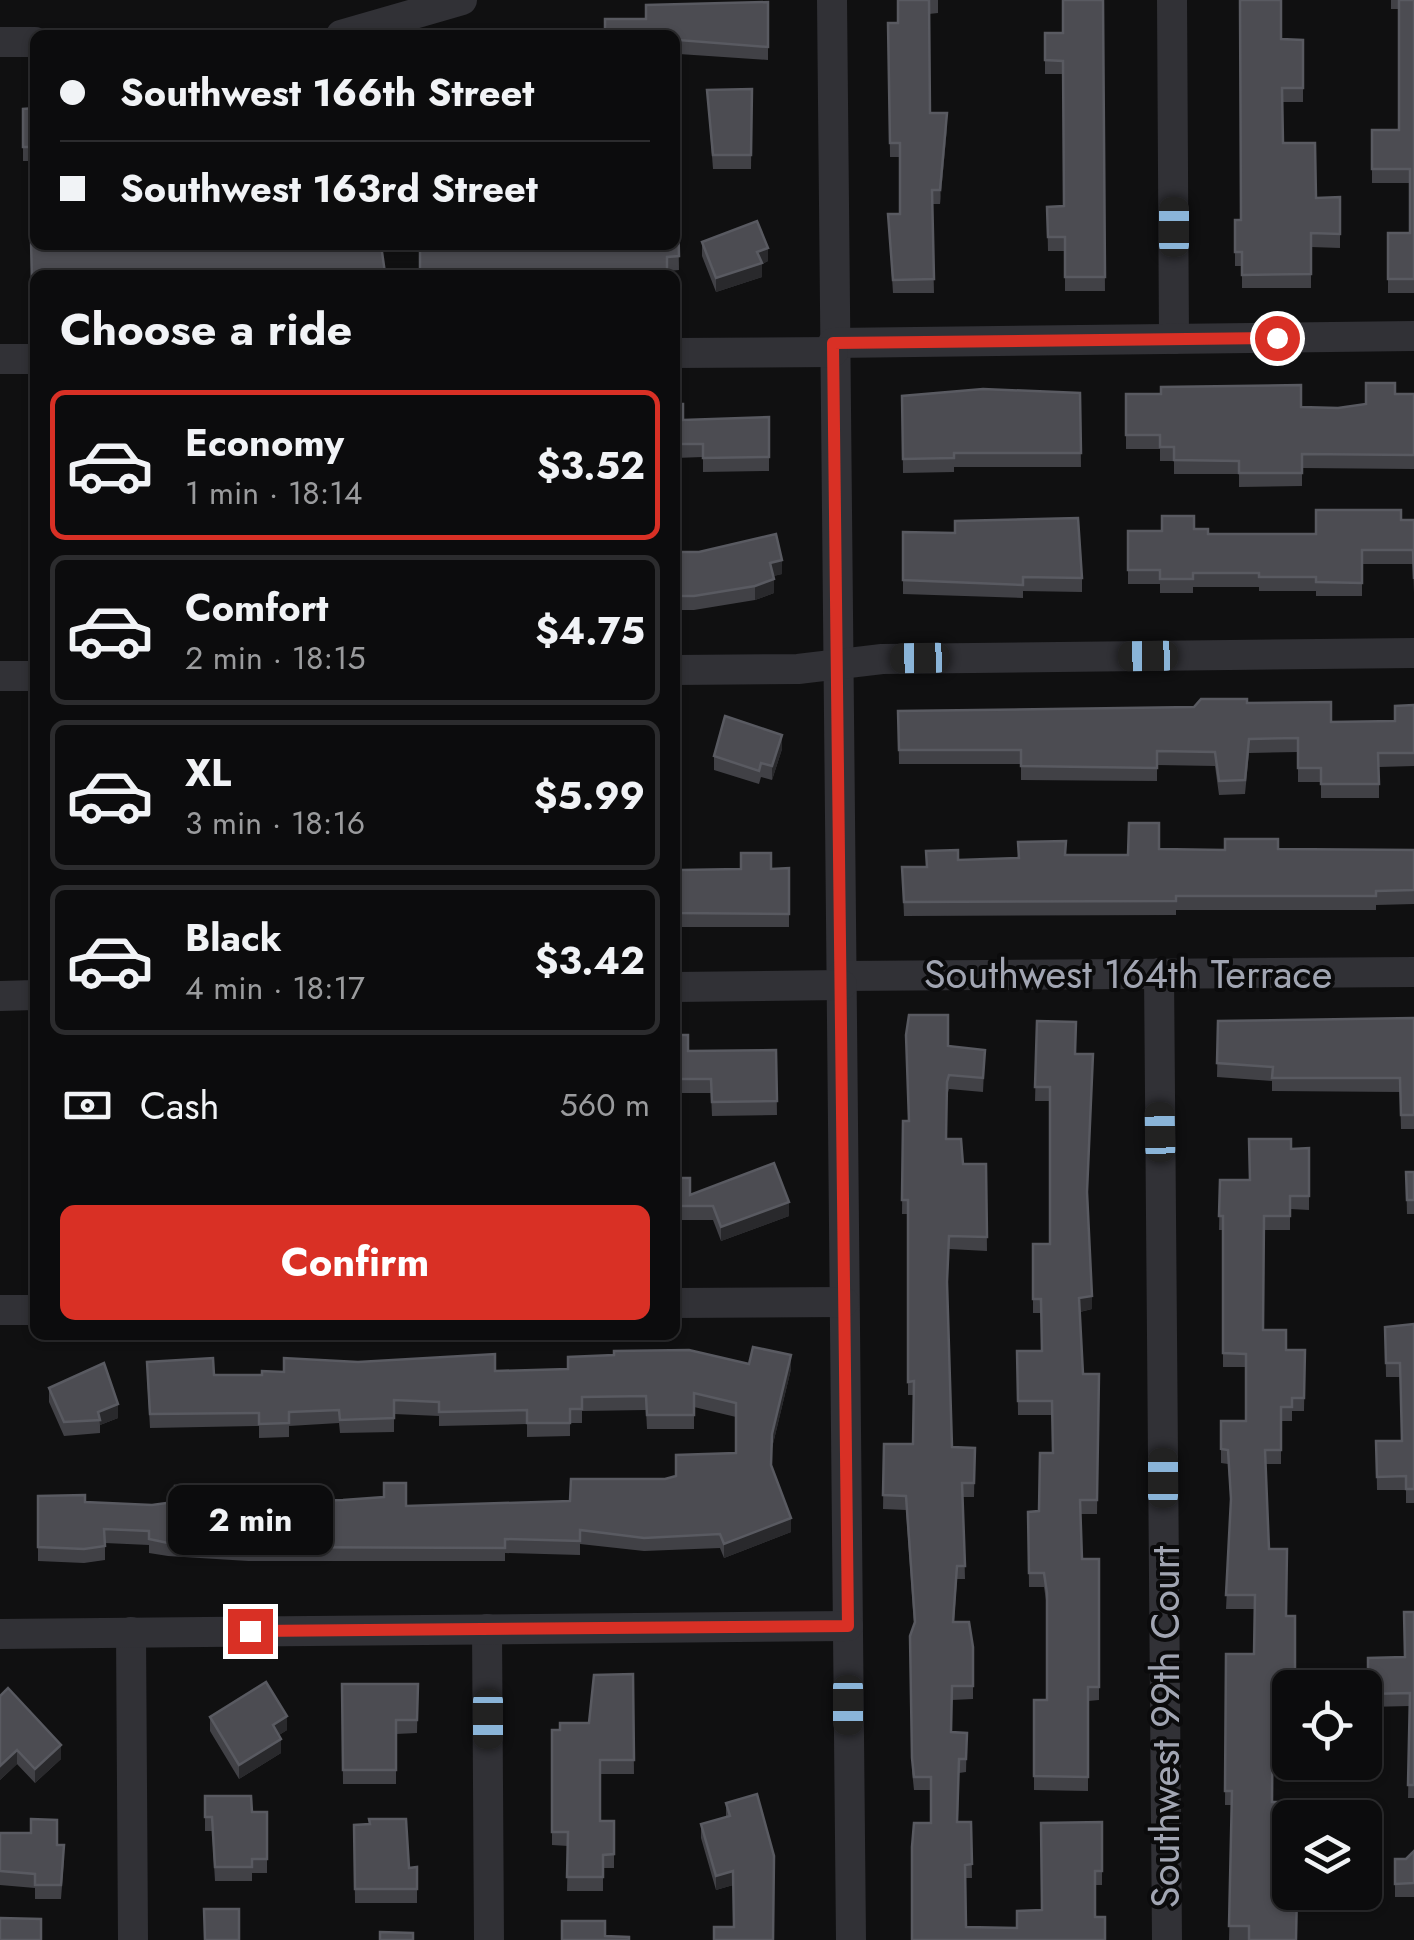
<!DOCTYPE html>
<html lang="en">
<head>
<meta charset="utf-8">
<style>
	:root { --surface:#0c0c0d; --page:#1a1a1b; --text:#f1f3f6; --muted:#9a9b9d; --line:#2c2c2e; --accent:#d93025 }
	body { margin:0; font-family:Jost,sans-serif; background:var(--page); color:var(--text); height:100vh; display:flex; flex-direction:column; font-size:38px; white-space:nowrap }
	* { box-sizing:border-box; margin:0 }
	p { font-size:32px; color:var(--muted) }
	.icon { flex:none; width:55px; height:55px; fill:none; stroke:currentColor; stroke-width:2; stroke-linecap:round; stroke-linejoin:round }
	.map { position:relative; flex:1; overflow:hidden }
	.details { position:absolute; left:30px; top:270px; width:650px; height:1070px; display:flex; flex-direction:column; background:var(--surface); border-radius:15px; box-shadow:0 2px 8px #0004,0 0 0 2px var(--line) }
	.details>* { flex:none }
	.hud { position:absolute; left:30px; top:30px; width:650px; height:220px; border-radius:15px; box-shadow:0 2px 8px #0004,0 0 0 2px var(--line); display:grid; align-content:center; height:220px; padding:0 30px; background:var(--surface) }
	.buttons { position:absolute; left:1272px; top:1670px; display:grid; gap:20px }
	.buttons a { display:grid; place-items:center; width:110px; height:110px; border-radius:15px; background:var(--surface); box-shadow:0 2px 8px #0004,0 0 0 2px var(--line); font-size:50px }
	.end { position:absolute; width:45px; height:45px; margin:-22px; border:12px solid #d93025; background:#fff; box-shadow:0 0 0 5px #fff }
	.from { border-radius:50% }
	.bubble { position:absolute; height:70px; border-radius:15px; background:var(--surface); box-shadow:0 2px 8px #0004,0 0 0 2px var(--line); font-size:32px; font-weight:700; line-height:70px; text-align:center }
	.car { position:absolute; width:30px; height:60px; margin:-30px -15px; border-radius:12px; box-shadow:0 0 8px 2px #0007; background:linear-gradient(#222 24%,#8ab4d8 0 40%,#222 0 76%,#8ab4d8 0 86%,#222 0) }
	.hud b { display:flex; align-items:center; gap:35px; height:95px; font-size:38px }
	.hud b+b { border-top:2px solid var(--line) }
	.hud i { width:25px; height:25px; background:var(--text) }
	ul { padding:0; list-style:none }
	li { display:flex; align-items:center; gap:30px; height:150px; margin:0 20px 15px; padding:0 10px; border:5px solid var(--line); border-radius:15px }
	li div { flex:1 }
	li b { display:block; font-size:38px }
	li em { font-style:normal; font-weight:700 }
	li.selected { border-color:var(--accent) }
	li>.icon { width:90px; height:90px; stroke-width:1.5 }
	h2 { padding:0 30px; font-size:45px; line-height:120px }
	.pay { display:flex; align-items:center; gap:25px; height:110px; padding:0 30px; font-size:38px }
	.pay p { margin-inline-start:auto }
	.button { display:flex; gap:20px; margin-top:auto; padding:20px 30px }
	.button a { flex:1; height:115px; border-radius:15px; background:var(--accent); color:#fff; font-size:40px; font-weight:700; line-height:115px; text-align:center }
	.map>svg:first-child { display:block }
</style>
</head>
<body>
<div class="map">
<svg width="1414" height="1940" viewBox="0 0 1414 1940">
	<rect width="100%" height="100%" fill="#101011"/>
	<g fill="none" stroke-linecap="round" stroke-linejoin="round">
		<g stroke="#313136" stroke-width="30">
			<polyline points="832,0 851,1940"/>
			<polyline points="1172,0 1174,339"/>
			<polyline points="341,35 462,0"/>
			<polyline points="0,42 35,42"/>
			<polyline points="833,343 1414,336"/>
			<polyline points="675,353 833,352"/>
			<polyline points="0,359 35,359"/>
			<polyline points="675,670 798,669 882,659 1414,653"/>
			<polyline points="0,676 35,676"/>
			<polyline points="1159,973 1167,1940"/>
			<polyline points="841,976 1414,972"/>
			<polyline points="675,987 842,985"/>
			<polyline points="0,996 35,995"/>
			<polyline points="675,1303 844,1302"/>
			<polyline points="0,1310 35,1310"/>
			<polyline points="487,1629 489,1940"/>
			<polyline points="131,1632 133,1940"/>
			<polyline points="0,1634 848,1626"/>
		</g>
	</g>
	<g fill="#414146">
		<polygon points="898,0 938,0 938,13 929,14 930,113 947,127 940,204 932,204 934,293 893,293 888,214 900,214 900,157 890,157 888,23 898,23"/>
		<polygon points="1103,0 1105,291 1065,291 1065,251 1048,251 1047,207 1064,206 1063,74 1045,74 1045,33 1063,33"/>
		<polygon points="1391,0 1414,0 1414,293 1388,293 1388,233 1410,233 1410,183 1372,183 1372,130 1399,130 1399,9 1391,9"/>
		<polygon points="768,2 768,60 679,54 680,100 675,100 675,35 646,19"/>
		<polygon points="1281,39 1303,40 1303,102 1282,102 1283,143 1316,198 1340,197 1340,248 1311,247 1311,288 1242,288 1242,266 1235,266 1235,220 1241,220"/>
		<polygon points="752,89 751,169 713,169 707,90"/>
		<polygon points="35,108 35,161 23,161 23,109"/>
		<polygon points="678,214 679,270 667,271 667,275 420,275 420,245 675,245"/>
		<polygon points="31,239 385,273 385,275 35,275 35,299 32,299"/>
		<polygon points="702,242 768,261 762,264 762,277 716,292 702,256"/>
		<polygon points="1080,393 1081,467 954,467 954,472 903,473 902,396"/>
		<polygon points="1126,394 1301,407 1338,408 1366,404 1395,394 1414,394 1414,469 1302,468 1302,486 1239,487 1239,474 1174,474 1174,461 1160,461 1160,449 1126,449"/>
		<polygon points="675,404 683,420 769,417 769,471 703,472 703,457 675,458"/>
		<polygon points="1401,520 1414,520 1414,593 1413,564 1362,564 1362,596 1316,596 1316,591 1259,591 1259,587 1193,587 1193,593 1160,593 1160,584 1128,584 1128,531 1194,529 1208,534 1316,534"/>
		<polygon points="903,532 1082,578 1082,592 1023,591 1023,598 903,594"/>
		<polygon points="675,552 782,574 773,576 774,593 755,600 694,610 675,610"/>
		<polygon points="1247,703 1331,722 1395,721 1414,705 1414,766 1379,767 1379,798 1321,798 1321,782 1298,782 1298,752 1249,753 1245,794 1219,795 1215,766 1157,765 1157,781 1021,780 1021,764 899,764 898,711 1194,707"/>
		<polygon points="782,749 772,780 761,777 759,784 714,770 714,756"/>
		<polygon points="1159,849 1414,850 1414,904 1376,905 1376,910 1176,910 1176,915 904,916 902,867 926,867 958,860 1018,858 1065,855 1128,855"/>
		<polygon points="789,868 789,927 675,927 675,890 771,869"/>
		<polygon points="909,1015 948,1015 948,1046 985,1050 983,1092 949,1089 947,1096 946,1139 961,1139 963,1164 986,1164 987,1251 949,1249 947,1291 952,1447 975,1448 974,1497 963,1497 965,1579 957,1579 954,1622 969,1622 973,1647 973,1699 952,1700 951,1732 967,1733 966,1772 959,1773 958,1822 971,1822 972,1878 965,1878 966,1927 1017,1928 1017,1911 1042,1910 1041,1823 1102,1822 1102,1885 1095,1885 1095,1917 1105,1917 1105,1940 912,1940 912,1847 914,1823 931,1823 931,1790 914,1790 912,1771 910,1636 914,1624 906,1510 883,1509 884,1444 913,1444 913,1395 908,1395 908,1214 902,1214 903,1121 909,1121 906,1035"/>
		<polygon points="1414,1018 1414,1129 1401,1129 1400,1092 1272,1091 1272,1081 1217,1077 1218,1021"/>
		<polygon points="1037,1021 1075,1054 1087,1199 1092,1309 1080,1312 1083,1374 1099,1374 1097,1514 1081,1514 1082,1559 1099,1559 1099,1700 1088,1701 1088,1791 1034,1790 1034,1700 1047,1700 1047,1607 1044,1587 1029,1587 1028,1512 1039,1511 1053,1453 1052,1415 1018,1415 1017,1351 1041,1351 1041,1313 1033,1313 1033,1244 1050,1244 1050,1101 1035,1101"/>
		<polygon points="675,1035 688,1051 776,1050 777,1115 712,1116 711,1093 675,1093"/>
		<polygon points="1309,1148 1309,1210 1290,1209 1290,1230 1264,1230 1264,1330 1286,1350 1305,1350 1304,1411 1292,1411 1292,1421 1281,1421 1281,1464 1266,1464 1269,1549 1286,1616 1290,1688 1290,1704 1273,1704 1272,1802 1277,1854 1297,1940 1229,1940 1232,1805 1225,1805 1226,1654 1254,1654 1255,1609 1226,1609 1231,1506 1228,1464 1221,1463 1221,1421 1246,1421 1246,1367 1223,1367 1223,1230 1219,1230 1220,1180 1250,1180 1291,1149"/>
		<polygon points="1406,1172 1414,1172 1414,1214 1407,1214"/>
		<polygon points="675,1178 690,1195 789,1216 721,1241 713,1220 678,1220 678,1236 675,1236"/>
		<polygon points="1414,1324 1414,1503 1406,1503 1406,1490 1377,1490 1376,1441 1402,1441 1400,1377 1386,1377 1385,1327"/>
		<polygon points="749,1364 791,1369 772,1448 772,1466 791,1532 724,1558 720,1548 644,1551 580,1544 580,1555 505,1553 505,1561 248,1561 168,1556 149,1553 149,1545 105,1543 105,1560 84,1563 38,1561 38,1496 85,1502 152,1505 302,1501 406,1506 570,1501 665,1479 736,1453 736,1417 694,1407 694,1429 647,1429 646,1410 582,1411 582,1423 570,1423 570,1436 527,1437 527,1424 439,1426 439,1416 394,1414 394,1432 340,1433 339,1423 289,1426 289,1437 259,1438 259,1426 150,1428 147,1376 495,1371"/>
		<polygon points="49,1388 118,1418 100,1425 100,1433 64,1436 49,1402"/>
		<polygon points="1414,1612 1414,1798 1408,1798 1410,1706 1368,1707 1368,1658 1405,1657"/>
		<polygon points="633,1674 634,1774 600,1774 600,1821 614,1821 614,1868 603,1868 603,1891 567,1891 568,1846 552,1845 552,1730 560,1730 589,1723"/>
		<polygon points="342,1684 418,1684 417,1733 396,1734 396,1784 343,1784"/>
		<polygon points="0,1696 61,1759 35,1783 17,1764 0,1780"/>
		<polygon points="210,1717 287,1730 279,1735 281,1753 239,1779 210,1731"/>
		<polygon points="757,1794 733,1885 716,1890 701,1838 701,1824 726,1817 726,1803"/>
		<polygon points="205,1796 252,1812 267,1812 267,1873 252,1873 252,1881 215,1881 212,1831 205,1831"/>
		<polygon points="354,1825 409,1868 417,1867 417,1903 355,1903"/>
		<polygon points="0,1833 57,1845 64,1859 61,1899 35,1899 35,1888 0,1885"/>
		<polygon points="1414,1851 1414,1897 1395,1897 1395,1859 1406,1859"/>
	</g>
	<g fill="#29292c">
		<polygon points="947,113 947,127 940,204 940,190"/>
		<polygon points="768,248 768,261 762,264 762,277 716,292 716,278 757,252"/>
		<polygon points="782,560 782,574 770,577 770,563"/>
		<polygon points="774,579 774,593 755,600 755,586"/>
		<polygon points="782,735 782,749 772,780 772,766"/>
		<polygon points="789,1202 789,1216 721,1241 721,1227"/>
		<polygon points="1092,1296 1092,1309 1079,1312 1079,1298"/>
		<polygon points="791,1355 791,1369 772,1448 772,1434"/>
		<polygon points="118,1404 118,1418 100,1425 98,1412"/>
		<polygon points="791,1518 791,1532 724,1558 724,1544"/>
		<polygon points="287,1716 287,1730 273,1739 273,1725"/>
		<polygon points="281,1739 281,1753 239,1779 239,1765"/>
		<polygon points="61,1745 61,1759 35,1783 35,1769"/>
		<polygon points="17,1750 17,1764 0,1780 0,1766"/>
		<polygon points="733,1871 733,1885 716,1890 716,1876"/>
	</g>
	<g fill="#4c4c52" stroke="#595a61" stroke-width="2.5">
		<polygon points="898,0 929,0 930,113 947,113 940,190 932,190 934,279 893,280 888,214 900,214 900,143 890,143 888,23 898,23"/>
		<polygon points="1063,0 1103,0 1105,277 1065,277 1065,237 1048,237 1047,207 1064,206 1063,61 1045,60 1045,33 1063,33"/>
		<polygon points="1240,0 1281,0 1281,39 1303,40 1303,88 1282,88 1283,143 1315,143 1316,198 1340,197 1340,234 1311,233 1311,274 1242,275 1242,252 1235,252 1235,220 1241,220"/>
		<polygon points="1399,0 1414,0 1414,279 1388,279 1388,233 1410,233 1410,169 1372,169 1372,130 1399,130"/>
		<polygon points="768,2 768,47 679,40 680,86 675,87 675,35 605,35 605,19 646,19 646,5"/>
		<polygon points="752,89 751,155 713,155 707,90"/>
		<polygon points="35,108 35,147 23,147 23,109"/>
		<polygon points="675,214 678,214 679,256 667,257 667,274 525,275 525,271 420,273 420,245 675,245"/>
		<polygon points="757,221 768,248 757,252 762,263 716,278 702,242"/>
		<polygon points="31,239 35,239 35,245 381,245 385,273 301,270 300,275 35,275 35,285 32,285"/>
		<polygon points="1366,383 1395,383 1395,394 1414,394 1414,455 1302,454 1302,473 1239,473 1239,461 1174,460 1174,447 1160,447 1160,435 1126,435 1126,394 1161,394 1161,387 1301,385 1301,407 1338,408 1366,404"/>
		<polygon points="983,389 1080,393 1081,453 954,453 954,458 903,459 902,396"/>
		<polygon points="675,404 683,404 683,420 769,417 769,457 703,458 703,444 675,444"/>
		<polygon points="1316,510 1401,510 1401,520 1414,520 1414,579 1413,550 1362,550 1362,583 1316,582 1316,577 1259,577 1259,573 1193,573 1193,579 1160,579 1160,570 1128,570 1128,531 1162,531 1162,516 1194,516 1194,529 1208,529 1208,534 1316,534"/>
		<polygon points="1078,518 1082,578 1023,577 1023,585 903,580 903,532 955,533 955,521"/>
		<polygon points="776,534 782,560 770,563 774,579 755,586 694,596 675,596 675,552 699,552"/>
		<polygon points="1201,699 1247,699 1247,703 1331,702 1331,722 1395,721 1395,706 1414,705 1414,753 1378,753 1379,784 1321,784 1321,768 1298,768 1298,738 1249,739 1245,780 1219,781 1215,752 1157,751 1157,768 1021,766 1021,750 899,750 898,711 1194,707"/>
		<polygon points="725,716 782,735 772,766 761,763 759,771 714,756"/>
		<polygon points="1129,823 1159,823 1159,849 1225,850 1225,839 1278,839 1278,849 1414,850 1414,890 1376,891 1376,896 1176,896 1176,901 904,902 902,867 927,867 926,851 958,850 958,860 1019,858 1018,842 1066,841 1065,855 1128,855"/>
		<polygon points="741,853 771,853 771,869 789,868 789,914 675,913 675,890 681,870 741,869"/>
		<polygon points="34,877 35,916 34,916"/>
		<polygon points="909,1015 948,1015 948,1046 985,1050 983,1078 949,1075 947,1082 946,1139 961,1139 963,1164 986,1164 987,1237 949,1236 947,1282 952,1447 975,1448 974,1483 962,1483 965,1566 957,1566 953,1622 969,1622 973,1647 973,1686 952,1686 951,1732 967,1733 966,1759 959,1759 957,1822 971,1822 972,1864 965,1865 966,1927 1017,1928 1017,1911 1042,1910 1041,1823 1102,1822 1102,1871 1095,1871 1095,1917 1105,1917 1105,1940 912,1940 912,1847 914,1823 931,1823 931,1777 914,1777 912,1758 910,1636 915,1622 906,1496 883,1495 884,1444 913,1444 914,1381 908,1382 908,1200 902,1200 903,1121 909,1121 906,1035"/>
		<polygon points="1414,1018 1414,1115 1401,1115 1400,1078 1272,1078 1273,1067 1217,1063 1218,1021"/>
		<polygon points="1037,1021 1076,1022 1075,1054 1093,1054 1087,1192 1092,1296 1079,1298 1083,1374 1099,1374 1097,1500 1080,1500 1082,1559 1099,1559 1099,1687 1088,1687 1088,1777 1034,1776 1034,1700 1047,1700 1047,1593 1044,1573 1029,1573 1028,1512 1039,1511 1040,1453 1053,1453 1052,1401 1018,1401 1017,1351 1042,1351 1041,1299 1033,1299 1033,1244 1050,1244 1050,1087 1035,1087"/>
		<polygon points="675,1035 688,1035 688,1051 776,1050 777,1101 712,1102 711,1079 675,1079"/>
		<polygon points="1249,1139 1291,1139 1291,1149 1309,1148 1309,1196 1290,1196 1290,1216 1264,1216 1263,1330 1286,1330 1286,1350 1305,1350 1304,1398 1292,1398 1292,1407 1281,1407 1281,1450 1265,1450 1269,1549 1287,1549 1286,1616 1295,1616 1295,1688 1290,1688 1290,1691 1273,1690 1272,1802 1277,1802 1277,1854 1290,1854 1290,1892 1297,1892 1296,1940 1249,1940 1249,1926 1229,1926 1232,1791 1225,1791 1226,1654 1254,1654 1255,1595 1226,1595 1231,1499 1228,1450 1221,1449 1221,1421 1246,1421 1246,1354 1223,1353 1223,1216 1219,1216 1220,1180 1250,1180"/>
		<polygon points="774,1163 789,1202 721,1227 713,1206 678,1206 678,1223 675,1223 675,1178 690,1178 690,1195"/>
		<polygon points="1406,1172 1414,1172 1414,1200 1407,1200"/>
		<polygon points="1414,1324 1414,1489 1406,1489 1406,1476 1377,1477 1376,1441 1402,1441 1400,1363 1386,1363 1385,1327"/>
		<polygon points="753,1347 791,1355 772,1434 771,1465 791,1518 724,1544 720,1534 644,1538 580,1530 580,1541 505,1539 505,1548 248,1547 168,1543 149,1539 149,1531 104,1529 105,1546 84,1549 38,1547 38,1496 85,1495 85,1502 152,1505 174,1502 175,1486 302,1486 302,1501 343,1500 384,1497 384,1483 406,1483 406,1506 570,1501 571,1479 665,1479 676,1476 676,1455 736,1453 736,1403 694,1393 694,1415 647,1415 646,1396 582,1397 582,1409 570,1409 570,1423 527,1423 527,1410 439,1412 439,1402 394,1400 394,1418 340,1420 339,1410 289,1412 289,1423 259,1424 259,1413 150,1414 147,1362 213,1358 214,1375 262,1375 262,1371 284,1372 284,1358 358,1362 495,1354 495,1371 568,1369 568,1357 614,1355 614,1351 689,1350 749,1364"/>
		<polygon points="104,1363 118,1404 98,1412 100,1420 64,1422 49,1388"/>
		<polygon points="1404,1612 1414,1612 1414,1785 1408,1785 1410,1693 1368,1694 1368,1658 1405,1657"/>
		<polygon points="633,1674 634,1760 600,1760 600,1821 614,1821 614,1854 603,1855 603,1877 567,1877 568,1832 552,1832 552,1730 560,1730 560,1723 589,1723 594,1675"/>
		<polygon points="266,1682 287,1716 273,1725 281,1739 239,1765 210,1717"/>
		<polygon points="342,1684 418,1684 417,1720 396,1720 396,1770 343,1770"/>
		<polygon points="8,1688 61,1745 35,1769 17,1750 0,1766 0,1696"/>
		<polygon points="757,1794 774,1856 773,1940 714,1940 714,1927 734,1927 733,1871 716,1876 701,1824 730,1816 726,1803"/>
		<polygon points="205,1796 251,1796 252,1812 267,1812 267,1859 252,1859 252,1867 215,1867 212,1817 205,1817"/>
		<polygon points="31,1819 57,1820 57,1845 64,1845 61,1885 35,1885 35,1874 0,1871 0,1833 31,1833"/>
		<polygon points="369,1819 406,1819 409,1868 417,1867 417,1889 355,1889 354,1825 370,1824"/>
		<polygon points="1414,1851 1414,1883 1395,1884 1395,1859 1406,1859"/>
		<polygon points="204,1909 239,1909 239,1940 205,1940"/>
		<polygon points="0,1918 41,1919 41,1940 0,1940"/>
		<polygon points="562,1921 605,1921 605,1936 629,1937 629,1940 562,1940"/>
		<polygon points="380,1932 413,1933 413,1940 380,1940"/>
	</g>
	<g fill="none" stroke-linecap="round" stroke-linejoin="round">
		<polyline stroke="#d93025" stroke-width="12" points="250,1631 848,1626 833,343 1277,338"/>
	</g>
	<g text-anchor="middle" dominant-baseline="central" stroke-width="8" stroke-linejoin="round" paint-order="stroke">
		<g font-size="40" fill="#a1a5b2" stroke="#0b0b0c">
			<text x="1128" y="974">Southwest 164th Terrace</text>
			<text transform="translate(1165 1727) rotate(-90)">Southwest 99th Court</text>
		</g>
	</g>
</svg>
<div class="buttons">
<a><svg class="icon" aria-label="locate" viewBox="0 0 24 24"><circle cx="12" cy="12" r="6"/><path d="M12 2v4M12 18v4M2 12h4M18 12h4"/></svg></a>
<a><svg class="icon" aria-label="layers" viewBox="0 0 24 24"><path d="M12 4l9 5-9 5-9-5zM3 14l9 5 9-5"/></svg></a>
</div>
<i class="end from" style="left:1277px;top:338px"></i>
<i class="end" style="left:250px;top:1631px"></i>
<div class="bubble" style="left:168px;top:1485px;width:165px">2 min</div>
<i class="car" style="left:1174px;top:227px;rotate:0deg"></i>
<i class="car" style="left:1148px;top:656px;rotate:269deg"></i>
<i class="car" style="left:920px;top:658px;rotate:269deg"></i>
<i class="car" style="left:1160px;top:1132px;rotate:359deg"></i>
<i class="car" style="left:1163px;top:1478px;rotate:0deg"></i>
<i class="car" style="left:848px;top:1705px;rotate:180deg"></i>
<i class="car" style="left:488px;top:1719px;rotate:180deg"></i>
<div class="hud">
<b><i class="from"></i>Southwest 166th Street</b>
<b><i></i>Southwest 163rd Street</b>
</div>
<section class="details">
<h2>Choose a ride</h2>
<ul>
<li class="selected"><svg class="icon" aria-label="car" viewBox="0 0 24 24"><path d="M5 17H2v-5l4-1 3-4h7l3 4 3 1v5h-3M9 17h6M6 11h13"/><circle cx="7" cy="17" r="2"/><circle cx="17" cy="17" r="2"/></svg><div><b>Economy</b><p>1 min · 18:14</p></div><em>$3.52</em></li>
<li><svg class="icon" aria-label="car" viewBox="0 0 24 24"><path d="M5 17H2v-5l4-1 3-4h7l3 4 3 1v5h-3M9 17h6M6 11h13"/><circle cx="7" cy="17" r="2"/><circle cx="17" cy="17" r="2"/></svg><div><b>Comfort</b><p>2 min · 18:15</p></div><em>$4.75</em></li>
<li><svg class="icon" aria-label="car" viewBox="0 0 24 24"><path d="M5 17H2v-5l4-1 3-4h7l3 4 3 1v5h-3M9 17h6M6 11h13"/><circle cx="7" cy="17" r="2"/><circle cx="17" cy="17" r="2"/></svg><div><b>XL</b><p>3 min · 18:16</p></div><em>$5.99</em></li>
<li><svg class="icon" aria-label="car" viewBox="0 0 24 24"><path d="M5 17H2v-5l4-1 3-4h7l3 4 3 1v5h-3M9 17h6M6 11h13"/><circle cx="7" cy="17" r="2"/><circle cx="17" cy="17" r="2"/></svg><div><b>Black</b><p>4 min · 18:17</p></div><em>$3.42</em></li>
</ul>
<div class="pay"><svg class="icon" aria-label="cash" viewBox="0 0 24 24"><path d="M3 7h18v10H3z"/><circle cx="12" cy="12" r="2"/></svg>Cash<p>560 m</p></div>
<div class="button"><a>Confirm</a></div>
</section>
</div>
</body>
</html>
